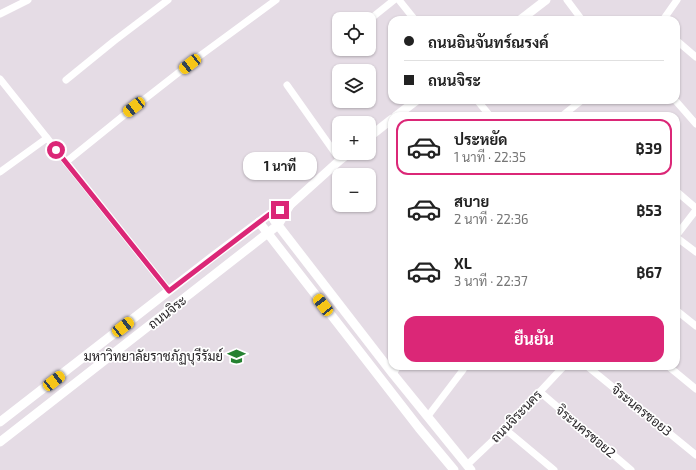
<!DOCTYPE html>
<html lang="th">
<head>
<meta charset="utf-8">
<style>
	:root { --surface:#fff; --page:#f2f2f2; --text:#222; --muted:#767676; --line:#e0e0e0; --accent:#db2777 }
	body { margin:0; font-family:"Exo 2",Sarabun,sans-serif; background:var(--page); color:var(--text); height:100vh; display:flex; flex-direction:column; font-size:15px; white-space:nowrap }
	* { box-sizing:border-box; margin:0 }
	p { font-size:13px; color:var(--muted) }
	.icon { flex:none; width:22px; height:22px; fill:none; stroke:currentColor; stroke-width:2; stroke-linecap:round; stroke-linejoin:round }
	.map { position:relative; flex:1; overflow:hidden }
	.sheet { position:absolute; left:388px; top:112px; width:292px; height:258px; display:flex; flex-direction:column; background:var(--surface); border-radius:12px; box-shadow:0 1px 3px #0004 }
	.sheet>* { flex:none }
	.banner { position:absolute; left:388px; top:16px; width:292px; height:88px; border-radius:12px; box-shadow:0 1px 3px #0004; display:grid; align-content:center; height:88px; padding:0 16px; background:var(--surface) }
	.fabs { position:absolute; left:332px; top:12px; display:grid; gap:8px }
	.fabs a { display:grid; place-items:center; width:44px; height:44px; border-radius:8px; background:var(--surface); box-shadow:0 1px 3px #0004; font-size:20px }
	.end { position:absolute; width:18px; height:18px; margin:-9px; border:5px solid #db2777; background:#fff; box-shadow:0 0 0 2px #fff }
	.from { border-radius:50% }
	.bubble { position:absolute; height:28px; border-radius:12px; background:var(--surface); box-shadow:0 1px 3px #0004; font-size:13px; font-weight:700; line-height:28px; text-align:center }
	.car { position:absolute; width:12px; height:24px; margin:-12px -6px; border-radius:5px; box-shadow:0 0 3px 1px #0007; background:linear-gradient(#f5c518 24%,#345 0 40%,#f5c518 0 76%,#345 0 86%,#f5c518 0) }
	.banner b { display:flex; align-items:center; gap:14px; height:38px; font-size:15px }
	.banner b+b { border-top:1px solid var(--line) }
	.banner i { width:10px; height:10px; background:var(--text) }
	ul { padding:7px 0 0; list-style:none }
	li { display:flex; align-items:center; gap:12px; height:56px; margin:0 8px 6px; padding:0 8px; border:2px solid transparent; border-radius:12px }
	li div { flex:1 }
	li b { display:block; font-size:15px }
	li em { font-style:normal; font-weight:700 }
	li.active { border-color:var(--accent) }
	li>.icon { width:36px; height:36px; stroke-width:1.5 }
	.primary-button { display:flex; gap:8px; margin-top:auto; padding:8px 16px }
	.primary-button a { flex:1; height:46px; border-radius:12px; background:var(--accent); color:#fff; font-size:16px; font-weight:700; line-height:46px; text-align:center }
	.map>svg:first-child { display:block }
</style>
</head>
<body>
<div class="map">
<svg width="696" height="470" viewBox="0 0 696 470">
	<rect width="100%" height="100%" fill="#e5dce5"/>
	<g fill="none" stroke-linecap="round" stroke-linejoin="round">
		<g stroke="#fff" stroke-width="7">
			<polyline points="399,0 415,20"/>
			<polyline points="567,0 582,20"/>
			<polyline points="0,14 28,0"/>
			<polyline points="369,20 394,0"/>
			<polyline points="663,20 677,0"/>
			<polyline points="676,40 696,57"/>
			<polyline points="0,79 169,291"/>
			<polyline points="66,80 114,41 168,0"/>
			<polyline points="287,85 340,160"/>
			<polyline points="477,100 490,116"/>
			<polyline points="675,100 696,124"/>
			<polyline points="562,116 582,100"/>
			<polyline points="66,162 123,116 201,55 276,0"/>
			<polyline points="0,172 47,138"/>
			<polyline points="676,191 696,208"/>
			<polyline points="676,236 696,210"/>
			<polyline points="676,237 696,252"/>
			<polyline points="676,310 696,326"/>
			<polyline points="587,366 696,455"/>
			<polyline points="668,366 696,389"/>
			<polyline points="393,374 398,366"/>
			<polyline points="540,392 631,470"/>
			<polyline points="428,416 463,370"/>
			<polyline points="505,429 554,470"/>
			<polyline points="467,465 505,429 564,366"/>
		</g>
		<g stroke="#fff" stroke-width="9">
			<polyline points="520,20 546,0"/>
			<polyline points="396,116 417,100"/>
			<polyline points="369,137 392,119"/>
			<polyline points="274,220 393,374 471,470"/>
			<polyline points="259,222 419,428 454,470"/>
			<polyline points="0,422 215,255 270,214 290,205"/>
			<polyline points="0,442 278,225 290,205 340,160 349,153"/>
		</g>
	</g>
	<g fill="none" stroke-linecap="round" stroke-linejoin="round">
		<polyline stroke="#db2777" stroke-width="5" points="56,150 169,291 270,214 280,210"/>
	</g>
	<defs>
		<symbol id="university-bare" viewBox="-9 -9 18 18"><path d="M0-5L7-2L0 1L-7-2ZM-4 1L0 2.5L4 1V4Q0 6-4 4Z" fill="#258131" stroke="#fff" stroke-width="2.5" paint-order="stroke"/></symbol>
	</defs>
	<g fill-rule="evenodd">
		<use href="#university-bare" x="224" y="344" width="25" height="25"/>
	</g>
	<g text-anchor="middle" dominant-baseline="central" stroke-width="3.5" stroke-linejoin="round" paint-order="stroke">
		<g font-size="13" fill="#262326" stroke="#fff">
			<text transform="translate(167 312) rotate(-38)">ถนนจิระ</text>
			<text transform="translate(642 410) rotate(39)">จิระนครซอย3</text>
			<text transform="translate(516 416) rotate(-46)">ถนนจิระนคร</text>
			<text transform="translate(586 431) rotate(40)">จิระนครซอย2</text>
		</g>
		<g font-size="13" fill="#262326" stroke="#fff" text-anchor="end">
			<text x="223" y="356">มหาวิทยาลัยราชภัฏบุรีรัมย์</text>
		</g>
	</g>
</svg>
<div class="fabs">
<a><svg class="icon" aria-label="locate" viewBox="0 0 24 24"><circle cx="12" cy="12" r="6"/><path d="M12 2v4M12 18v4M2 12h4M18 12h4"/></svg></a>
<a><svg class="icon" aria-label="layers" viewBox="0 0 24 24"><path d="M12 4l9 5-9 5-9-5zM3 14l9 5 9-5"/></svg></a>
<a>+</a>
<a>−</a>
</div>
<i class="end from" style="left:56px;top:150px"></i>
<i class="end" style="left:280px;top:210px"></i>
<div class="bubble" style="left:243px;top:152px;width:74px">1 นาที</div>
<i class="car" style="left:190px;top:64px;rotate:232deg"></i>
<i class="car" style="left:134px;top:107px;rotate:232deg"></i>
<i class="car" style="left:323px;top:305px;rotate:322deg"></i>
<i class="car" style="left:123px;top:327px;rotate:52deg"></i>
<i class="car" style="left:54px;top:381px;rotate:52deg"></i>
<div class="banner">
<b><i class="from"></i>ถนนอินจันทร์ณรงค์</b>
<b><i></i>ถนนจิระ</b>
</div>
<section class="sheet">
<ul>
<li class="active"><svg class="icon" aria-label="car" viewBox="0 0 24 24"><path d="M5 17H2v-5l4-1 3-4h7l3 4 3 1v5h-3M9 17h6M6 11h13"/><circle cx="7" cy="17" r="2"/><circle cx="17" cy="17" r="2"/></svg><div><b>ประหยัด</b><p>1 นาที · 22:35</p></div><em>฿39</em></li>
<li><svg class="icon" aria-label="car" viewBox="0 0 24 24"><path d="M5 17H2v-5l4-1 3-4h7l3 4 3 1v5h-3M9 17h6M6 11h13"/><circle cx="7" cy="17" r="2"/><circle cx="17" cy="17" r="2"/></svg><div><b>สบาย</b><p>2 นาที · 22:36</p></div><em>฿53</em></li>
<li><svg class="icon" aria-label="car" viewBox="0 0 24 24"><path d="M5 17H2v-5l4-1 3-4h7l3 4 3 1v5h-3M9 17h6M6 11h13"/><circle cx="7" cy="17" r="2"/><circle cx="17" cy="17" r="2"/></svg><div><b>XL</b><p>3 นาที · 22:37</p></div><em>฿67</em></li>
</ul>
<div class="primary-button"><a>ยืนยัน</a></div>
</section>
</div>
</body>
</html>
